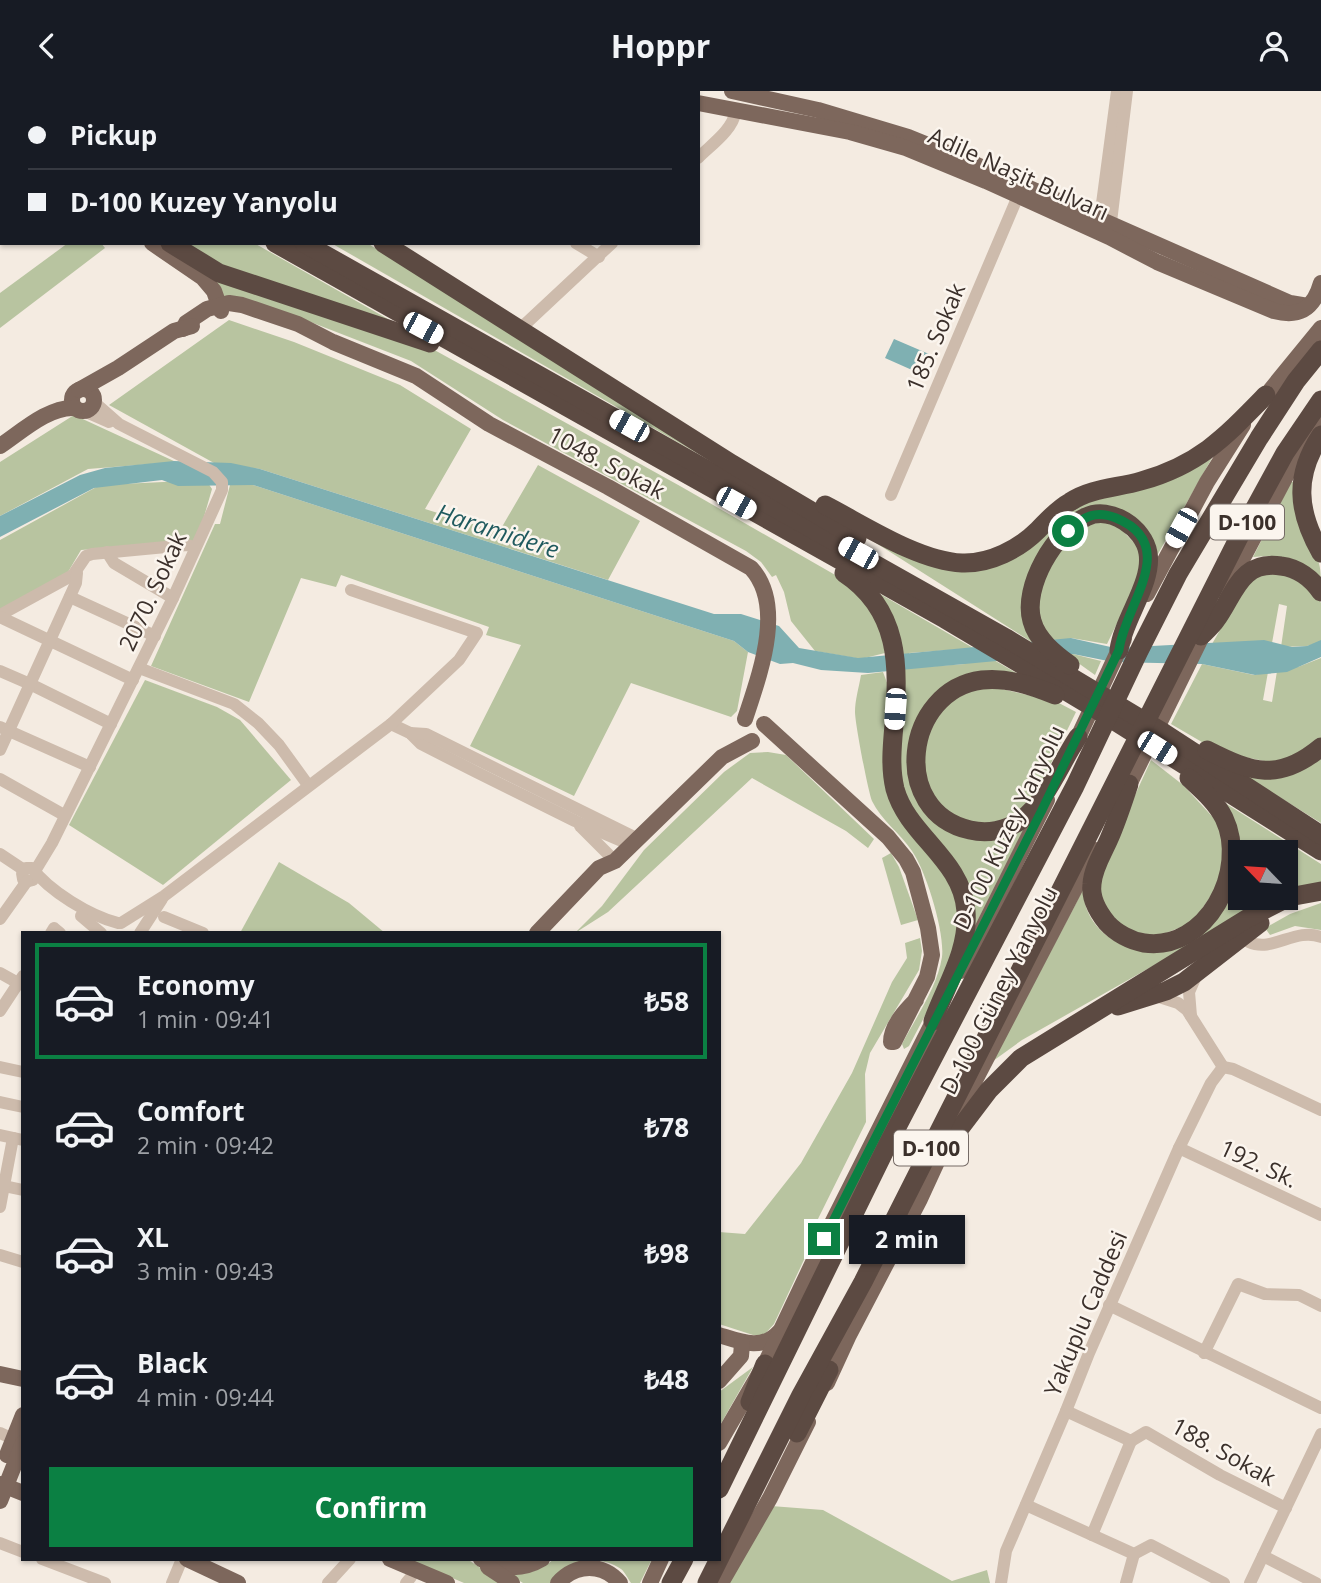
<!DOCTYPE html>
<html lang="en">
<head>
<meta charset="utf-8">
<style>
	:root { --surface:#171b24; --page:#242831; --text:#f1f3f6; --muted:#9ea1a6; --line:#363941; --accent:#0b8043 }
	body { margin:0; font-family:"Open Sans",sans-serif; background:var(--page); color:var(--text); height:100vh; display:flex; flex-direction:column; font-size:26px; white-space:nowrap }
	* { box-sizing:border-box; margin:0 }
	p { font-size:23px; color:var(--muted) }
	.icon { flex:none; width:38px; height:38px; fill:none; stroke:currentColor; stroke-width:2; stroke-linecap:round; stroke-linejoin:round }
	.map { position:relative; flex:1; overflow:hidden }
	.side { position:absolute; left:21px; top:840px; width:700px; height:630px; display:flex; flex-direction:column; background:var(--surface); border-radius:0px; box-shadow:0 2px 5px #0004 }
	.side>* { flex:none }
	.top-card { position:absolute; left:0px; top:0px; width:700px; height:154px; box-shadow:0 2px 5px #0004; display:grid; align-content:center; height:154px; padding:0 28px; background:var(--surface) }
	.needle { width:46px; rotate:295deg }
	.controls { position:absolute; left:1228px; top:749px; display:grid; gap:14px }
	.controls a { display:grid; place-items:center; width:70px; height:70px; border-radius:0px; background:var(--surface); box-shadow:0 2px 5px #0004; font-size:35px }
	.end { position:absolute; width:32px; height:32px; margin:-16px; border:9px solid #0b8043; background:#fff; box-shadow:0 0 0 4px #fff }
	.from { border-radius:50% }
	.bubble { position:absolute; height:49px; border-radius:0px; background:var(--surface); box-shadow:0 2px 5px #0004; font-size:23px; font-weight:700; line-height:49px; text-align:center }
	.car { position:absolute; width:21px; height:42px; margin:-21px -10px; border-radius:9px; box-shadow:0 0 5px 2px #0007; background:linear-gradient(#fff 24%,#345 0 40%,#fff 0 76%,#345 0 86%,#fff 0) }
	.top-card b { display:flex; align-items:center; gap:24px; height:66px; font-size:26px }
	.top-card b+b { border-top:2px solid var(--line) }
	.top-card i { width:18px; height:18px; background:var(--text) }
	ul { padding:12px 0 0; list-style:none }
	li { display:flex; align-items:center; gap:21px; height:116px; margin:0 14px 10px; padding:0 14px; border:4px solid transparent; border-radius:0px }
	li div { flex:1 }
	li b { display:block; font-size:26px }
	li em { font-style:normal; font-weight:700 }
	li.current { border-color:var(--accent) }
	li>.icon { width:63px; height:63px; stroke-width:1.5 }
	.cta { display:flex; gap:14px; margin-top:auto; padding:14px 28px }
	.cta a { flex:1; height:80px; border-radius:0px; background:var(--accent); color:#fff; font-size:28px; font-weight:700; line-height:80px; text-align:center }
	header { display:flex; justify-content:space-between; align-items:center; height:91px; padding:0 28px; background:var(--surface); font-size:32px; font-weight:700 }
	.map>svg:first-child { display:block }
</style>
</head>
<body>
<header><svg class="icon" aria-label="back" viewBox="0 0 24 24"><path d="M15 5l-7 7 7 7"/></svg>Hoppr<svg class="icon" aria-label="person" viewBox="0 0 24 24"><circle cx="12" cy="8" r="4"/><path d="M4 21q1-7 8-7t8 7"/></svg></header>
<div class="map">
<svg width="1321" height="1492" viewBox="0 0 1321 1492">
	<rect width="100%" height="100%" fill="#f4ebe1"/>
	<g fill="#b8c4a0" fill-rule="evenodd">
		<polygon points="68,152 101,152 105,157 0,237 0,202"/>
		<polygon points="183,152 254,152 395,232 233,182"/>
		<polygon points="331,152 367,152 742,388"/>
		<path d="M206 182 429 256 680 395 844 489C869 512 880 529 885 562L861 568 815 560 791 530 784 501 776 484 772 486 761 471 746 460 503 329 411 270 308 230 224 205Z"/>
		<polygon points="229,229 294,251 400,294 471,338 425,418 499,441 538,374 640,430 608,489 260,378 214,372 109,314"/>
		<polygon points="74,324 176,371 88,378 0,425 0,371"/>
		<polygon points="1212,367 1154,470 1104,416 1035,474 1038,555 824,419 974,478 1076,415"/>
		<polygon points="206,389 212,398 197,450 81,459 68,481 0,522 0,449 100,394"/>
		<path d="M1291 391H1293C1294 409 1297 429 1305 446 1315 466 1321 466 1321 491L1267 465 1253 466Z"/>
		<polygon points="230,394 253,394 734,550 748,561 737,620 731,626 631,592 574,705 470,655 521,554 486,544 489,536 341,484 336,496 301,487 249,611 151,575 215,433 220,433"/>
		<polygon points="1114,431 1141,459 1139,487 1107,553 1071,547 1073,563 1101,570 1095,584 1074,569 1045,541 1035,511 1046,474 1083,433"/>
		<path d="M1276 481C1291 485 1315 496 1321 512 1321 520 1321 542 1321 551L1307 555 1281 556 1287 515 1279 513 1272 552 1212 553 1244 497 1258 485Z"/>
		<path d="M875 500 1023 586 983 581 912 646 948 738 1028 730 975 835 900 694 899 624ZM964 558 965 573 909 577V562Z"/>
		<polygon points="1321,567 1321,647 1280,673 1219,661 1171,633 1202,573 1254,584 1268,581 1263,609 1272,611 1278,574 1298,576"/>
		<path d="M883 581 889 597 888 698 947 783 961 823 949 879 909 955 904 958 902 953C916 926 937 897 942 866 945 841 926 780 912 760 900 742 881 729 872 710 868 700 855 632 855 621 855 609 859 596 861 584Z"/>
		<polygon points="145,589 217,616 240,629 291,689 163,794 69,734"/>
		<polygon points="989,595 1057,611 1076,621 1038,699 1019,720 1005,728 985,734 950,726 927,699 922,645 952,606"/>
		<polygon points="768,661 786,664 874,748 868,757 846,740 752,687 608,821 575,842 602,815 644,759 724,681 750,662"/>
		<polygon points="1321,662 1321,732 1244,684"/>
		<polygon points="1151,669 1183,694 1221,735 1224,779 1215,799 1192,832 1158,845 1122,839 1100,807 1101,779"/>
		<path d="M1222 710 1321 773V794L1286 801V761H1241V807H1273L1022 949 993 970 1083 799C1084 806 1085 815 1088 821 1101 851 1139 865 1169 859L1234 793Z"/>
		<polygon points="891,762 899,776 918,829 901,834 882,767"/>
		<polygon points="279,771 349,812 385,842 240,842"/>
		<polygon points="1321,812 1321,839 1295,835 1270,844 1265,837 1290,823"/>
		<polygon points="920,847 922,860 919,879 870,962 865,983 866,1031 813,1138 809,1158 774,1233 763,1245 753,1244 719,1233 719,1141 745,1143 801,1072 852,982 892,891 907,867 905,852"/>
		<polygon points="753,1276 719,1336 719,1301"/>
		<polygon points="771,1415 823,1419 952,1490 987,1479 990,1492 728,1492"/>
		<polygon points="408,1468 467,1468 503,1492 464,1492"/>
		<path d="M554 1468H652L640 1492H631C628 1488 625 1481 621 1478 598 1462 565 1470 550 1492H523L510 1484C526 1483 541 1480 554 1468Z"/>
	</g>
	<g fill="#7fb0b2">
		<polygon points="894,248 929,263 921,283 885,267"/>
		<polygon points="174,370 231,372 260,378 714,523 741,523 779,535 799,557 858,567 1071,547 1115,557 1264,549 1292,556 1307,555 1321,549 1321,566 1287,581 1255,584 1202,573 1113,571 1073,563 868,582 821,579 793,572 780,573 748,561 734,550 253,394 178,395 162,389 94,397 0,446 0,425 80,384 105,377"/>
	</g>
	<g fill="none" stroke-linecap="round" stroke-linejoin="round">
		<g stroke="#cdbbac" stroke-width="12">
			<polyline points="400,2 400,0"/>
			<polyline points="0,59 2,59"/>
			<path d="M698 67C712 53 732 40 736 20"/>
			<polyline points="1099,135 1117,0"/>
			<polyline points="1110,139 1127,0"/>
			<polyline points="576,152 599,166"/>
			<polyline points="520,238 612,152"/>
			<polyline points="84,320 109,331"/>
			<polyline points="891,404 1018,105"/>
			<polyline points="107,461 114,472 173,507"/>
			<polyline points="70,506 155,545"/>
			<polyline points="0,524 73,484 86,465 92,463 187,454 195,456"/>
			<polyline points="0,526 133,589"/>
			<polyline points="139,577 234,613 258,632 279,654 308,694"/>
			<polyline points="0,580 30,593 111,633"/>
			<polyline points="391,633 410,642 421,653 476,681 575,730 631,754"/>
			<polyline points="0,636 90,676"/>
			<polyline points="410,642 426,643 638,748"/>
			<polyline points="0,659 76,492 77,482"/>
			<polyline points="0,688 64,724"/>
			<polyline points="580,735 615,770"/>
			<polyline points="0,763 24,779"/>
			<polyline points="35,780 52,752 173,507 222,399 222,391 213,381 119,333 94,311"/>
			<path d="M33 789 29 790 23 788 22 782 26 777H32C49 800 90 825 118 832"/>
			<polyline points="81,825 101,842"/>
			<polyline points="164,826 203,842"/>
			<polyline points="0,828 27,790"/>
			<polyline points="121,832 164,805 391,633 459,569 477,542 351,499"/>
			<polyline points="51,842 54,837 60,842"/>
			<polyline points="140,842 162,808"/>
			<path d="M1245 844 1249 851C1273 862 1295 836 1321 846"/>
			<polyline points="0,882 18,892"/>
			<polyline points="1156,905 1178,912 1187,919 1223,976"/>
			<polyline points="0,920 23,885"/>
			<polyline points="1191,925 1189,901 1196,885"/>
			<polyline points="0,976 23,981"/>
			<polyline points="1223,976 1233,978 1321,1019"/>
			<polyline points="0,1011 23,1016"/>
			<polyline points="0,1044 23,1049"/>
			<polyline points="1179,1057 1321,1124"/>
			<polyline points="0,1094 23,1099"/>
			<polyline points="0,1116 13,1047"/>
			<polyline points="0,1164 23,1171"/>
			<polyline points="1109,1214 1321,1317"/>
			<polyline points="1204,1262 1238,1193 1265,1203 1299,1204 1321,1215"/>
			<polyline points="1066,1320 1131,1350 1146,1341 1220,1384 1286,1417"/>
			<polyline points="0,1342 13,1348"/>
			<polyline points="1026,1414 1134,1463 1151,1454 1224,1492"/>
			<polyline points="1092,1444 1131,1350"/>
			<polyline points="0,1452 23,1461"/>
			<polyline points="1263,1465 1316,1492"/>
			<polyline points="42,1468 105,1492"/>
			<polyline points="172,1492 182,1468"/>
			<polyline points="328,1492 350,1468"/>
			<polyline points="406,1492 411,1486"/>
			<polyline points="1001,1492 1006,1460 1066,1320 1089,1262 1179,1057 1211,992 1223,976"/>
			<polyline points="1126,1492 1134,1463"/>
			<polyline points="1250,1492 1321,1343"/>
		</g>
		<g stroke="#7d675c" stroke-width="16">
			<polyline points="151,0 154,2"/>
			<polyline points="645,0 653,2"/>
			<polyline points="732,0 818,19 908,46 977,74 1290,212 1308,215"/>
			<path d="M698 12 850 41 906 57 986 90 1109 146 1157 171 1274 220C1300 227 1314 217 1321 192"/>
			<polyline points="152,152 203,187 214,200 221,220"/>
			<path d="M183 238 186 232 207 218 229 212 242 214 298 233 333 251 416 285 489 333 608 396 751 477C786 515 759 585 745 628"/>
			<circle cx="83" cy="309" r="11"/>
			<polyline points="79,299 118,277 174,240 192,235"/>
			<polyline points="1259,313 1321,237"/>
			<path d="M0 355C21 341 49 315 75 317"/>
			<polyline points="1225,501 1295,368 1321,330"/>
			<polyline points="1147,503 1207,391 1243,334"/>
			<path d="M764 633 888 746 906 768 913 781 928 837 932 864 927 886 894 951H891C891 935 905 920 916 909"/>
			<polyline points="1074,655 1124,548"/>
			<polyline points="1125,702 1206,537"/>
			<polyline points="537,842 599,777 615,770 722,666 752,650"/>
			<polyline points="961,880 1047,709"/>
			<path d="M719 1244C741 1251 762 1260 779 1241"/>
			<polyline points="0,1283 23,1288"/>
			<polyline points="719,1290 741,1265 742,1253"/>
			<polyline points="827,1292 849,1244 920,1108 971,997 1095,759"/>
			<polyline points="719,1352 765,1273 824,1148 938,921"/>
			<polyline points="7,1364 23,1324"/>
			<polyline points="0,1393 23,1402"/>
			<polyline points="0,1410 23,1352"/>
			<polyline points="187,1468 238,1492"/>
			<polyline points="390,1468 447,1492"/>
			<path d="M481 1468C502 1478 522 1480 542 1468"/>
			<polyline points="488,1476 512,1492"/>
			<path d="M558 1492C576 1472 603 1472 620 1492"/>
			<polyline points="650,1492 661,1468"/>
			<polyline points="721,1492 770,1407 808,1331"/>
		</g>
		<g stroke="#5c4a42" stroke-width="19">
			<polyline points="8,0 11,2"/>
			<polyline points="37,0 40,2"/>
			<polyline points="71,0 76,2"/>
			<polyline points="0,36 2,37"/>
			<polyline points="170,152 219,182 430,252"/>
			<polyline points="275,152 945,528 1086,612 1321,760"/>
			<polyline points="304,152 1006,547 1164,642 1321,744"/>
			<polyline points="383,152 732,373 857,447"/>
			<path d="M1321 344C1294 385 1297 420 1321 462"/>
			<path d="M825 414C864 434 918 470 962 472 990 473 1019 458 1038 439 1048 429 1057 418 1070 411 1091 397 1117 397 1141 390 1199 374 1225 346 1266 304"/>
			<path d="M844 482C900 519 899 575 894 634 892 656 890 677 895 698 908 745 962 768 966 820 969 860 946 894 933 930"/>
			<path d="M1201 545C1206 540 1212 535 1216 529 1235 503 1240 469 1281 475 1298 477 1312 488 1321 501"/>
			<path d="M1070 574C1055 563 1037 549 1032 530 1022 496 1055 440 1086 426 1110 414 1144 437 1148 462 1153 492 1123 528 1119 559"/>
			<path d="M1055 604C1033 595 1007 586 982 589 904 599 889 721 970 739 987 743 1006 740 1021 729 1046 711 1061 671 1078 646"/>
			<path d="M1207 659C1252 682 1279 691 1321 656"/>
			<path d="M1129 693C1123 711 1117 730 1109 748 1103 762 1093 777 1092 793 1090 808 1098 821 1107 832 1116 842 1131 850 1144 852 1207 861 1249 779 1224 727 1216 711 1202 699 1189 687"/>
			<polyline points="1118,915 1166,900 1184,891 1260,832"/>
			<polyline points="945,1057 989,999 1021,967 1248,827 1289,806 1321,800"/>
			<polyline points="750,1311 765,1273"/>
			<polyline points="797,1342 829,1279"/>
			<polyline points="719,1398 887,1055 1075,695 1139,560 1178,483 1259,347 1296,290 1321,259"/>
			<polyline points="671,1492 684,1468"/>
			<polyline points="707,1492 801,1304 863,1191 1238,448 1285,362 1321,309"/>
		</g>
	</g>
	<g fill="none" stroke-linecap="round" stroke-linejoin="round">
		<path stroke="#0b8043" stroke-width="9" d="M824 1148 1042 719 1119 559C1124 515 1182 454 1116 427 1096 419 1084 425 1068 440"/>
	</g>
	<g text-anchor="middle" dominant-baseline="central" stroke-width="5" stroke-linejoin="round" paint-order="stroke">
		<g fill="#fbf5ee" stroke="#756b66" stroke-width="2">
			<rect x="1210" y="413.5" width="74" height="35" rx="5"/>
			<rect x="894" y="1039.5" width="74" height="35" rx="5"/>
		</g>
		<g font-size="21" font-weight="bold" fill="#3b302b">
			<text x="1247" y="431">D-100</text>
			<text x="931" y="1057">D-100</text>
		</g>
		<g font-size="23" fill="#3b302b" stroke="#fbf5ee">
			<text transform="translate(1019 82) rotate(24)">Adile Naşit Bulvarı</text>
			<text transform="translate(935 246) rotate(-67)">185. Sokak</text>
			<text transform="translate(607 371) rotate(28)">1048. Sokak</text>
			<text transform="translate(152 500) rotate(-65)">2070. Sokak</text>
			<text transform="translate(1008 736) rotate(-64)">D-100 Kuzey Yanyolu</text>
			<text transform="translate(998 899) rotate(-63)">D-100 Güney Yanyolu</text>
			<text transform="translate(1259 1072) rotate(25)">192. Sk.</text>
			<text transform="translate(1085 1222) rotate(-67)">Yakuplu Caddesi</text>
			<text transform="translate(1224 1360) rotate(29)">188. Sokak</text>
		</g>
		<g font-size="24" font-style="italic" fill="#1f5a5e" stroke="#fbf5ee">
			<text transform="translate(498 439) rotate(18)">Haramidere</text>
		</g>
	</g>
</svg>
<div class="controls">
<a><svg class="needle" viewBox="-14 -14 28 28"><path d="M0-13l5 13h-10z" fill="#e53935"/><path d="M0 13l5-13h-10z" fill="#9ea1a6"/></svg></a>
</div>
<i class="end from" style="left:1068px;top:440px"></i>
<i class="end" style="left:824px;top:1148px"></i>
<div class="bubble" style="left:849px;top:1124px;width:116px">2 min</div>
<i class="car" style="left:423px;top:237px;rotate:118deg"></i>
<i class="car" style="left:629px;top:335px;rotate:299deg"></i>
<i class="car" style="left:736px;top:412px;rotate:119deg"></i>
<i class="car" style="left:1181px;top:437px;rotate:209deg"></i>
<i class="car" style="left:858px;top:462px;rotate:299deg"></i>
<i class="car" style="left:895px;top:618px;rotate:184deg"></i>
<i class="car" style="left:1157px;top:657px;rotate:122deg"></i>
<div class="top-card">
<b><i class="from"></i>Pickup</b>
<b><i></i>D-100 Kuzey Yanyolu</b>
</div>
<section class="side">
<ul>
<li class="current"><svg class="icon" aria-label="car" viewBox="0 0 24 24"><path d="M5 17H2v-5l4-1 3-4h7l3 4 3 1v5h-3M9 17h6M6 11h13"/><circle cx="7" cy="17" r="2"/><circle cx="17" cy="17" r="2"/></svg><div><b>Economy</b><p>1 min · 09:41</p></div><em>₺58</em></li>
<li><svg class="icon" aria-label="car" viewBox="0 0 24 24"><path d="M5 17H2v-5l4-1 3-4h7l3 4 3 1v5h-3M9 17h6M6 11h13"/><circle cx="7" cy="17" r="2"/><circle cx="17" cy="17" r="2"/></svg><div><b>Comfort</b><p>2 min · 09:42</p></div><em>₺78</em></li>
<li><svg class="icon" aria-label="car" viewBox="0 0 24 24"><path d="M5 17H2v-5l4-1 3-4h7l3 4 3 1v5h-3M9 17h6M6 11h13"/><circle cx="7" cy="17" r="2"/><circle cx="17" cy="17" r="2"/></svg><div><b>XL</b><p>3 min · 09:43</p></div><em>₺98</em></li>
<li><svg class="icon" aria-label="car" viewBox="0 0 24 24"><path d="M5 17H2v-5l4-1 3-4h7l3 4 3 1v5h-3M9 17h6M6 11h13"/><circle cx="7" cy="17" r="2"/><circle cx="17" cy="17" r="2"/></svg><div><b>Black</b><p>4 min · 09:44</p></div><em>₺48</em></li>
</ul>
<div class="cta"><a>Confirm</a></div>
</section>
</div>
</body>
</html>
